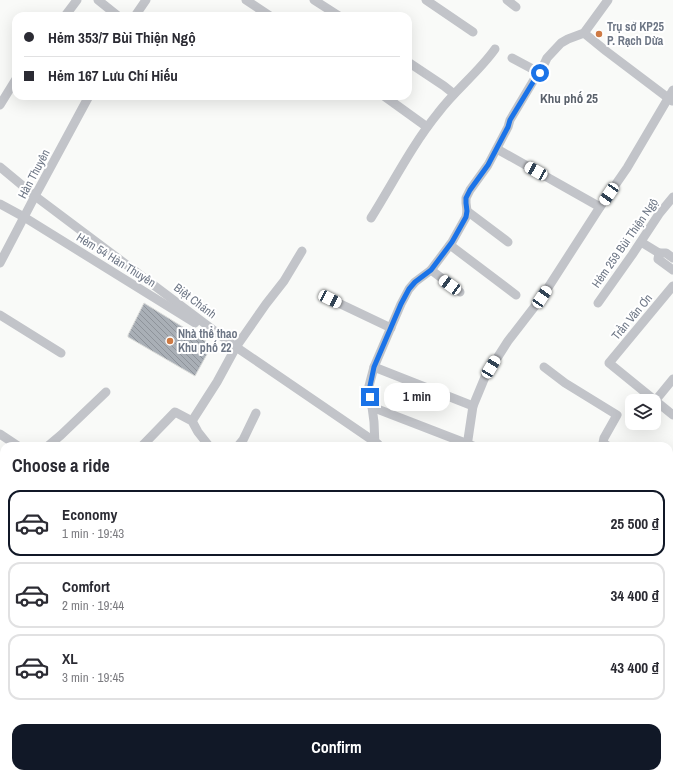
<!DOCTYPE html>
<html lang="en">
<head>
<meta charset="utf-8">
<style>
	:root { --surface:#fff; --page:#f7f7f7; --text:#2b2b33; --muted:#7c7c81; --line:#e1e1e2; --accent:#111827 }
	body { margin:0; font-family:"Archivo Narrow",sans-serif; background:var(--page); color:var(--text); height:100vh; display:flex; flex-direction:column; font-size:15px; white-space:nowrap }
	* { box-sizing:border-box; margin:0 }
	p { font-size:13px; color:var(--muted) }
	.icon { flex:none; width:22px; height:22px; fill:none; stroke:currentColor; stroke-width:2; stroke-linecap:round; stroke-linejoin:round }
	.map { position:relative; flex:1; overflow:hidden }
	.side { position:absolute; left:0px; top:442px; width:673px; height:336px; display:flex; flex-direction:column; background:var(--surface); border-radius:12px 12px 0 0; box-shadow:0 4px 16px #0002 }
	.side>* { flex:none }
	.top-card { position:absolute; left:12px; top:12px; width:400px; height:88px; border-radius:12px; box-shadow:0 4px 16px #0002; display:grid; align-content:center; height:88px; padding:0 12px; background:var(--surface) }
	.controls { position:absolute; left:625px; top:394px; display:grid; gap:8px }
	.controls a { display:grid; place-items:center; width:36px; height:36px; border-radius:8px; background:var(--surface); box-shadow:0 4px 16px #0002; font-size:20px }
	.end { position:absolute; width:18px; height:18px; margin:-9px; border:5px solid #1a73e8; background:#fff; box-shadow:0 0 0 2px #fff }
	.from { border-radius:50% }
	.bubble { position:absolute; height:28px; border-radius:12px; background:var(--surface); box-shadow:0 4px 16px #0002; font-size:13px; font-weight:700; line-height:28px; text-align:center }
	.car { position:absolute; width:12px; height:24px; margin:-12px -6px; border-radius:5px; box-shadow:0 0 3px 1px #0007; background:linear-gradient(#fff 24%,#345 0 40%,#fff 0 76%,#345 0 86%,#fff 0) }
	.top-card b { display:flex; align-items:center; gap:14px; height:38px; font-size:15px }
	.top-card b+b { border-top:1px solid var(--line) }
	.top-card i { width:10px; height:10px; background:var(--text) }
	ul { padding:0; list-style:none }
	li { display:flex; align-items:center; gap:12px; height:66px; margin:0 8px 6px; padding:0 4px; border:2px solid var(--line); border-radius:12px }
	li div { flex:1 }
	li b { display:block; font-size:15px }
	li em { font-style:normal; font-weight:700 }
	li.selected { border-color:var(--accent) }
	li>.icon { width:36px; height:36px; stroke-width:1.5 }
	h2 { padding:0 12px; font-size:18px; line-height:48px }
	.cta { display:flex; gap:8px; margin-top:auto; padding:8px 12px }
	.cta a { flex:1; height:46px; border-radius:12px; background:var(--accent); color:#fff; font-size:16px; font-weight:700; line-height:46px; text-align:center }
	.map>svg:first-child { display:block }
</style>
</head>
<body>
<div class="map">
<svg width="673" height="778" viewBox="0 0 673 778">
	<defs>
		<pattern id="building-back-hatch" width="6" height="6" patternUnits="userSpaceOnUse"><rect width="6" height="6" fill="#a9afb6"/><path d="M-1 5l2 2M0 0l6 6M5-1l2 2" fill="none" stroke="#8e939a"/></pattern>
	</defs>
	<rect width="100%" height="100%" fill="#f9faf8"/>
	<polygon fill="url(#building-back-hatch)" stroke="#dbdcda" points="144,303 212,345 195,376 128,337 128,335"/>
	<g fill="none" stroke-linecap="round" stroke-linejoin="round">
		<g stroke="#c2c4c9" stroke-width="9">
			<polyline points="98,0 118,16"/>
			<polyline points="246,0 270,16"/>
			<polyline points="314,0 339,16"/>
			<polyline points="426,0 473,32"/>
			<polyline points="507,0 516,7"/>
			<polyline points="65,16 77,0"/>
			<polyline points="135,16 146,0"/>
			<polyline points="584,33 606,51 672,101"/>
			<polyline points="512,58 540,73"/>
			<polyline points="408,62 444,86 454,94"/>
			<polyline points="384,96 427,127"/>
			<polyline points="0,105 16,79"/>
			<polyline points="497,149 600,207"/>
			<polyline points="0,167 35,196 236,347 378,444"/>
			<polyline points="0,204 24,217 195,323"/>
			<polyline points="467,211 508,242"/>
			<path d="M371 218C393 183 412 145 438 113 455 90 478 73 495 49"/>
			<polyline points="641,242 659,253 666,253 673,258"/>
			<polyline points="450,245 516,295"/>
			<polyline points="659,253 658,259 673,270"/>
			<polyline points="0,263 35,196 89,96"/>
			<polyline points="431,270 460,292"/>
			<polyline points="673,286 609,363 673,415"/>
			<polyline points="330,299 391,328"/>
			<polyline points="598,303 632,255 659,214 673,197"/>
			<polyline points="0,315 61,353"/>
			<polyline points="374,367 473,406"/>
			<polyline points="544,367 565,383 617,415 604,438 603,443 608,446"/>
			<polyline points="655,401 673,379"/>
			<polyline points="372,407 473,446"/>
			<polyline points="192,421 217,382 236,347 266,304 284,281 302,251"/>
			<polyline points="0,434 18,446"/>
			<polyline points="48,446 61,435 106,392"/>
			<polyline points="142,446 175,412 192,421 198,432 209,446"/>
			<polyline points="238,446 243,440 256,413"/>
			<polyline points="375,446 374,422 372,407 369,386 374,367 401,304 409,289 415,282 431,270 452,242 466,217 467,211 466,203 466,198 470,190 488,165 508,127 510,120 538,73 540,73 547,58 561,43 568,39 584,33 608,0"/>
			<polyline points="467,446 473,406 485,377 508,341 542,297 600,207 627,168 673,90"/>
			<polyline points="669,490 673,493"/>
			<polyline points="669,546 673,548"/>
			<polyline points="0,564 4,567"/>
			<polyline points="669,599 673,601"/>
			<polyline points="0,604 4,598"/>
			<polyline points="669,619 673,614"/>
			<polyline points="1,674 4,676"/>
			<polyline points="669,708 673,711"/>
			<polyline points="0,739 4,742"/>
			<polyline points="74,774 80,778"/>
			<polyline points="462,774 467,778"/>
			<polyline points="545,774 549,778"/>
			<polyline points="602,774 606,778"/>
			<polyline points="24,778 28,774"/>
			<polyline points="227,778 231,774"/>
			<polyline points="536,778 540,774"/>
			<polyline points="646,778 650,774"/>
		</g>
	</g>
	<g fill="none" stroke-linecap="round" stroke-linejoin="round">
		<polyline stroke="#1a73e8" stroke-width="5" points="370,397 370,386 374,367 401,304 409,289 415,282 431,270 452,242 466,217 467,211 466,203 466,198 470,190 488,165 508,127 510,120 538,74 540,73"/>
	</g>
	<g fill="#ce7a44" stroke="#fff" stroke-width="1.5">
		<circle cx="599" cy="34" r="4"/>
		<circle cx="170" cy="341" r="4"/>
	</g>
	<g text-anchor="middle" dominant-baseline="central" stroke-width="4" stroke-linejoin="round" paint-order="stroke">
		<g font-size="12" font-weight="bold" fill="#6d7685" stroke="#fff" text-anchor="start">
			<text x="607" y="27">Trụ sở KP25<tspan x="607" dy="14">P. Rạch Dừa</tspan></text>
			<text x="178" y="334">Nhà thể thao<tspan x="178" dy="14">Khu phố 22</tspan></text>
		</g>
		<g font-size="12" fill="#6d7685" stroke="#fff">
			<text transform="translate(34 174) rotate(-62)">Hàn Thuyên</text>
			<text transform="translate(625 243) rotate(-55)">Hẻm 259 Bùi Thiện Ngộ</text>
			<text transform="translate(116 260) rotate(32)">Hẻm 54 Hàn Thuyên</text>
			<text transform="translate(195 301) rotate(37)">Biệt Chánh</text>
			<text transform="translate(632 317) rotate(-50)">Trần Văn Ơn</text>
		</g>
		<g font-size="13" font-weight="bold" fill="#5a616b" stroke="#fff">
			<text x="569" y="98">Khu phố 25</text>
		</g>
	</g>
</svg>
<div class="controls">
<a><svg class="icon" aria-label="layers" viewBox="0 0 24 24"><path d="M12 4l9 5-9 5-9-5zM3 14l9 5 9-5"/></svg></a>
</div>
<i class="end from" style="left:540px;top:73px"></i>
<i class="end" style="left:370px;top:397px"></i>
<div class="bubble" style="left:384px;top:383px;width:66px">1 min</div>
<i class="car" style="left:536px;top:171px;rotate:299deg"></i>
<i class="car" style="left:609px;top:194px;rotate:214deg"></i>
<i class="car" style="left:450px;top:285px;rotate:306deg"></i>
<i class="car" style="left:542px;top:297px;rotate:34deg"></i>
<i class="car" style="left:330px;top:299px;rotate:116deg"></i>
<i class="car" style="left:491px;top:367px;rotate:31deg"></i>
<div class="top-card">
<b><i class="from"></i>Hẻm 353/7 Bùi Thiện Ngộ</b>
<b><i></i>Hẻm 167 Lưu Chí Hiếu</b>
</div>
<section class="side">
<h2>Choose a ride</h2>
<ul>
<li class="selected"><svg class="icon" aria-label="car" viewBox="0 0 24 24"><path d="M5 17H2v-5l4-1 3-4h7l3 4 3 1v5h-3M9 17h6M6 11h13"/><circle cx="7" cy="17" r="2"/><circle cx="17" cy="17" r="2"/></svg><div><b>Economy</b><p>1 min · 19:43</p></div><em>25 500 ₫</em></li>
<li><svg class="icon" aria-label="car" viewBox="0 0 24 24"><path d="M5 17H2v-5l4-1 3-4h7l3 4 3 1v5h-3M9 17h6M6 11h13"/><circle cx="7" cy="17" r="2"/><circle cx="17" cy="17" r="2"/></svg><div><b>Comfort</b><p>2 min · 19:44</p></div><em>34 400 ₫</em></li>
<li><svg class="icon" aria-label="car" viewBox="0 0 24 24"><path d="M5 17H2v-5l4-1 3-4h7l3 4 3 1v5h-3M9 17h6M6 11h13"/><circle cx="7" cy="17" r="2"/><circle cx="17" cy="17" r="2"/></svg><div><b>XL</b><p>3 min · 19:45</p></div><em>43 400 ₫</em></li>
</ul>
<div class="cta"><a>Confirm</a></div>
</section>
</div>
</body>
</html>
